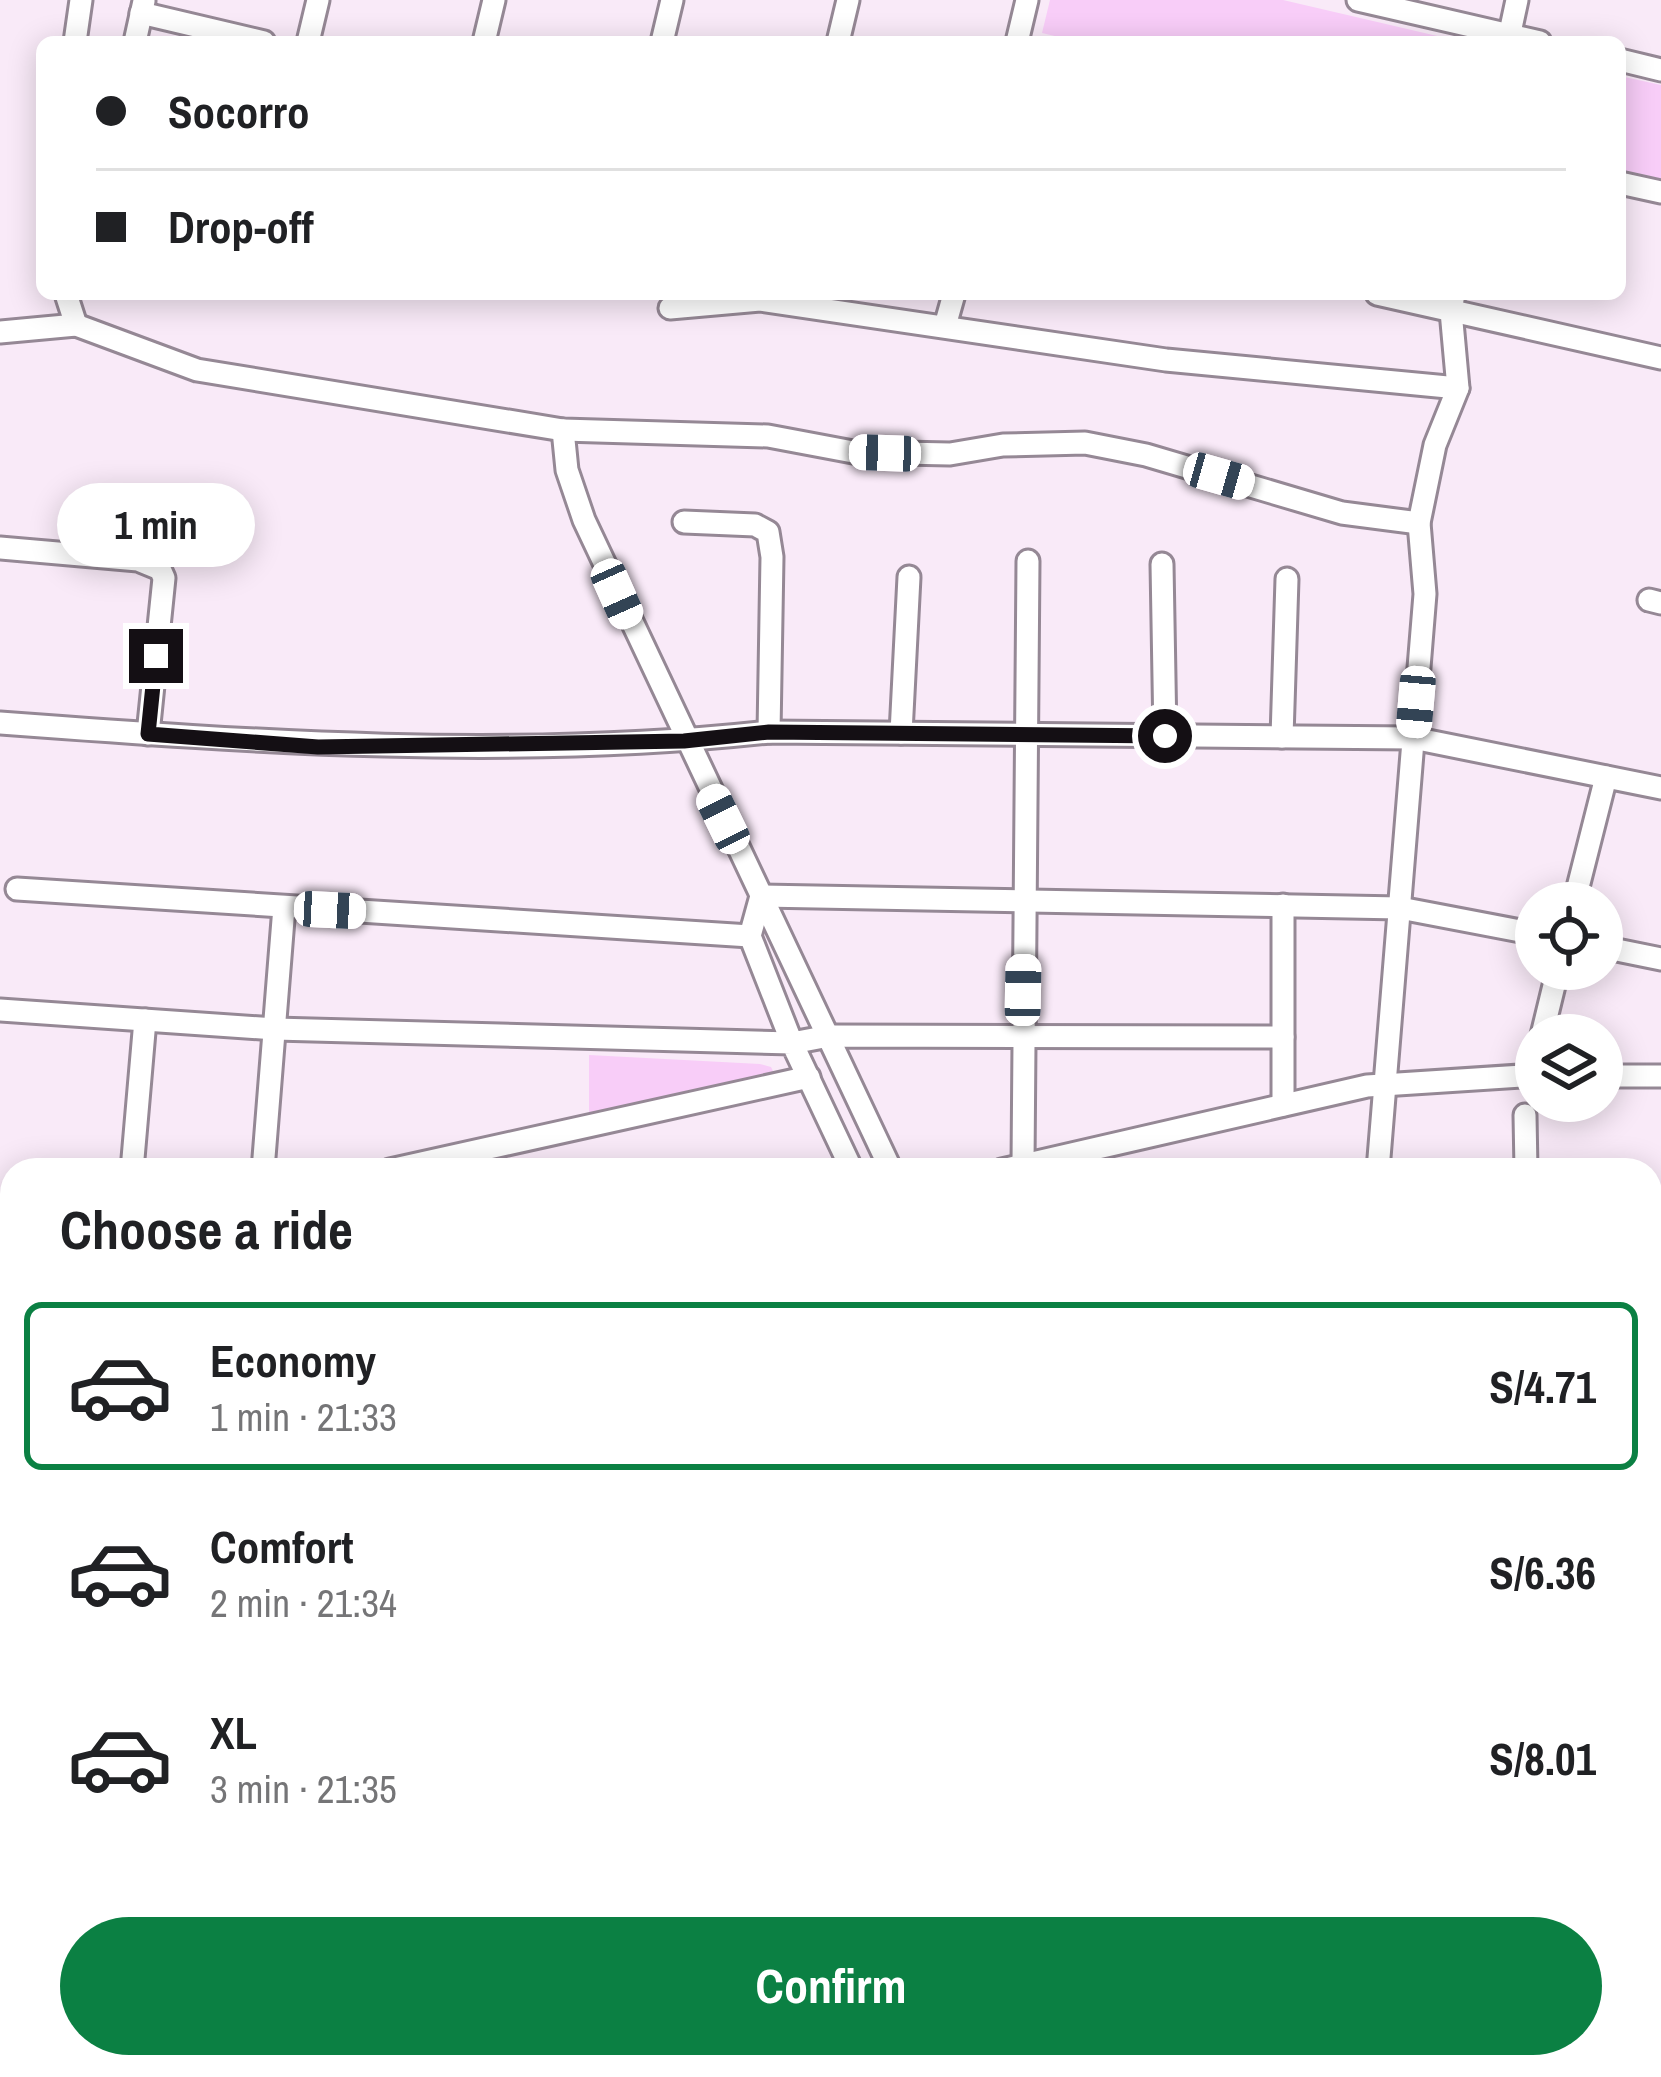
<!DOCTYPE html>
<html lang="en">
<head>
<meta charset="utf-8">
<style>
	:root { --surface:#fff; --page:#f2f2f2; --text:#202124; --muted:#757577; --line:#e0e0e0; --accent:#0b8043 }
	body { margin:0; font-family:"Archivo Narrow",sans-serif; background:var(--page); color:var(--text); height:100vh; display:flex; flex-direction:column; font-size:45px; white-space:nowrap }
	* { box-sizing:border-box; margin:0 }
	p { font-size:39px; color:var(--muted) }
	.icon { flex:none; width:66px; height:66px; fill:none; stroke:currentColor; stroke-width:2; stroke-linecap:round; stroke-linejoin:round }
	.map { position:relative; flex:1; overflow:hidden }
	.sheet { position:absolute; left:0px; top:1158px; width:1662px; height:921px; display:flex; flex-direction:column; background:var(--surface); border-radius:36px 36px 0 0; box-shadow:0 6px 30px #0003 }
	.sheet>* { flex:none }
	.guide { position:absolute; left:36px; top:36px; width:1590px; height:264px; border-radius:18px; box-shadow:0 6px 30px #0003; display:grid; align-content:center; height:264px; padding:0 60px; background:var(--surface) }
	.controls { position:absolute; left:1515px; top:882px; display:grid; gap:24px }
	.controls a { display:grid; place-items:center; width:108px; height:108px; border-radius:50%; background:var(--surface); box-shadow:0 6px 30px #0003; font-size:60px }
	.end { position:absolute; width:54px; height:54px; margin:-27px; border:15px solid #140f14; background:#fff; box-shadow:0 0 0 6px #fff }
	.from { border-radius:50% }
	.bubble { position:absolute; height:84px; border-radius:42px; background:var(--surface); box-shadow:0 6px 30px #0003; font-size:39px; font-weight:800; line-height:84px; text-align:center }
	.car { position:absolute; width:36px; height:72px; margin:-36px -18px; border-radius:15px; box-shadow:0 0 9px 3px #0007; background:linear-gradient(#fff 24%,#345 0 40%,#fff 0 76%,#345 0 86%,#fff 0) }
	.guide b { display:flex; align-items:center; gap:42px; height:114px; font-size:45px }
	.guide b+b { border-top:3px solid var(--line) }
	.guide i { width:30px; height:30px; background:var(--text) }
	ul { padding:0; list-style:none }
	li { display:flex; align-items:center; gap:36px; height:168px; margin:0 24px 18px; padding:0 36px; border:6px solid transparent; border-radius:18px }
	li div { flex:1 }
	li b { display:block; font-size:45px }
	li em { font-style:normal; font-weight:800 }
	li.current { border-color:var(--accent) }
	li>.icon { width:108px; height:108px; stroke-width:1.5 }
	h2 { padding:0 60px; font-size:54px; line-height:144px }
	.button { display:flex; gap:24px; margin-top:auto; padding:24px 60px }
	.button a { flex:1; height:138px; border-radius:72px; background:var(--accent); color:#fff; font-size:48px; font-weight:800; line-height:138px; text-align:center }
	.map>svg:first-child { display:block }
</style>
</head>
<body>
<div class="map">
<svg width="1661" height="2077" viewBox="0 0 1661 2077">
	<rect width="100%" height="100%" fill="#f9eaf8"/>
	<g fill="#f8cdf8">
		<polygon points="1050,0 1283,0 1463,42 1080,42 1042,33"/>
		<polygon points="1620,76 1661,85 1661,182 1620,173"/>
		<polygon points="589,1055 760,1064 771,1067 777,1079 589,1132"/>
		<polygon points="1650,1763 1661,1769 1661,2077 1362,2077 1367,2067 1650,2067"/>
	</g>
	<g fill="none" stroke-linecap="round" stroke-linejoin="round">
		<defs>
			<g id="street">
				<polyline points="1358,0 1540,42"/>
				<polyline points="141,13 264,42"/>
				<polyline points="75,42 81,0"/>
				<polyline points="135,42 144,1"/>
				<polyline points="308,42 318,0"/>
				<polyline points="484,42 494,0"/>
				<polyline points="662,42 672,0"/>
				<polyline points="838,42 848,0"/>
				<polyline points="1017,42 1027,0"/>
				<polyline points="1508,42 1517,0"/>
				<polyline points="1620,60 1661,70"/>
				<polyline points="1620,183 1661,192"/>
				<polyline points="66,294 76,325"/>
				<polyline points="1377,294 1661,358"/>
				<polyline points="670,308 760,300 1166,360 1458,388"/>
				<polyline points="945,326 954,294"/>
				<polyline points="0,332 76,325 197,370 563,430 768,436 853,452 950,454 1003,445 1085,443 1146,455 1342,513 1419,523"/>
				<polyline points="563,430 567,470 584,520 891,1170"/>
				<polyline points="684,522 755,525 768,532 772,557 769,732"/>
				<polyline points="0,548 138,560 160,569 164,578 148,734"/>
				<polyline points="1162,564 1165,736"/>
				<polyline points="1649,600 1661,603"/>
				<path d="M0 723C256 742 513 760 769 732L1413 738 1661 788"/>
				<polyline points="901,733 909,577"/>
				<polyline points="1282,737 1287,579"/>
				<polyline points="17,889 750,936"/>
				<polyline points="761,896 1400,908 1536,934"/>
				<polyline points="761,896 750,936 792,1043 829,1036 1283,1037"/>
				<polyline points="1574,903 1606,777"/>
				<polyline points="1602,947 1661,959"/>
				<polyline points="0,1010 275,1029 792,1043 852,1170"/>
				<polyline points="1542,1035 1558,969"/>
				<polyline points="1602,1076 1661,1076"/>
				<polyline points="1283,1105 1283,905"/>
				<polyline points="1525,1115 1526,1170"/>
				<polyline points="1023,1164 1028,561"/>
				<polyline points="132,1170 145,1020"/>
				<polyline points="263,1170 284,907"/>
				<polyline points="390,1170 809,1077"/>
				<polyline points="1002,1170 1367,1086 1536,1075"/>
				<polyline points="1378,1170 1425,594 1419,523 1435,445 1458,388 1451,311 1454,294"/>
				<polyline points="1650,1225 1661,1225"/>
				<polyline points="0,1352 12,1351"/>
				<polyline points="1650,1370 1661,1370"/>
				<polyline points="0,1428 12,1424"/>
				<polyline points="1650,1511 1661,1510"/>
				<polyline points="1650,1613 1661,1602"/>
				<polyline points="0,1842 12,1841"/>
				<polyline points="260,2067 263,2077"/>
				<polyline points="912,2067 963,2077"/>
				<polyline points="1071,2077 1077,2067"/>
				<polyline points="1195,2077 1201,2067"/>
				<polyline points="1337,2077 1343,2067"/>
			</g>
		</defs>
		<use href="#street" stroke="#958895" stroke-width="27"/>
		<use href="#street" stroke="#fff" stroke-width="21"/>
	</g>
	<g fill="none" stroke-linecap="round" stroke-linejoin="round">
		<polyline stroke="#140f14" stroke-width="15" points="156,656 148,734 318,747 684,741 769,732 1165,736"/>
	</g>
</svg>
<div class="controls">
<a><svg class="icon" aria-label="locate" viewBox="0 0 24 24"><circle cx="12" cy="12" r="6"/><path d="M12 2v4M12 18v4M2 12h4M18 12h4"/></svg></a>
<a><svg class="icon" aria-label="layers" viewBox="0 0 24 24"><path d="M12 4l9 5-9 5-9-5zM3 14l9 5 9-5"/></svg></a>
</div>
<i class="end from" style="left:1165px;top:736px"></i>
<i class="end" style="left:156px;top:656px"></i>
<div class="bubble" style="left:57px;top:483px;width:198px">1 min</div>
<i class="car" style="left:885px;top:453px;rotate:272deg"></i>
<i class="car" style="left:1219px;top:476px;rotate:106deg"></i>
<i class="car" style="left:617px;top:594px;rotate:156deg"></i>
<i class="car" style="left:1416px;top:702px;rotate:185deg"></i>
<i class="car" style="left:723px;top:819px;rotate:334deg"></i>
<i class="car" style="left:330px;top:910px;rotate:93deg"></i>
<i class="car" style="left:1023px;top:990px;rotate:1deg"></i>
<div class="guide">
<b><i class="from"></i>Socorro</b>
<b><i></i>Drop-off</b>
</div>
<section class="sheet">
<h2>Choose a ride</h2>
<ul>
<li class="current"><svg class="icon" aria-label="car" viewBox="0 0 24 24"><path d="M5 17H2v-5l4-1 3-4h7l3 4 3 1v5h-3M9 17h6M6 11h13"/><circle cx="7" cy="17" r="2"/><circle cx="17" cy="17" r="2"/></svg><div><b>Economy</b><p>1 min · 21:33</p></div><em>S/4.71</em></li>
<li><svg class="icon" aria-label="car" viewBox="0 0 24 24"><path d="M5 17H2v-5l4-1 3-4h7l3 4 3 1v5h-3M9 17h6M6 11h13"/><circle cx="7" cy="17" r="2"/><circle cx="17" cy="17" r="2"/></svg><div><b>Comfort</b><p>2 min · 21:34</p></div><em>S/6.36</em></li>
<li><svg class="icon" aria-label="car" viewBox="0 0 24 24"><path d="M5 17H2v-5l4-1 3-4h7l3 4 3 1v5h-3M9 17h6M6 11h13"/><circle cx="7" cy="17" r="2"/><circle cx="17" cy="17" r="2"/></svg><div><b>XL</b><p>3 min · 21:35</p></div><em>S/8.01</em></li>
</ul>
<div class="button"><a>Confirm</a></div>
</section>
</div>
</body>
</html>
